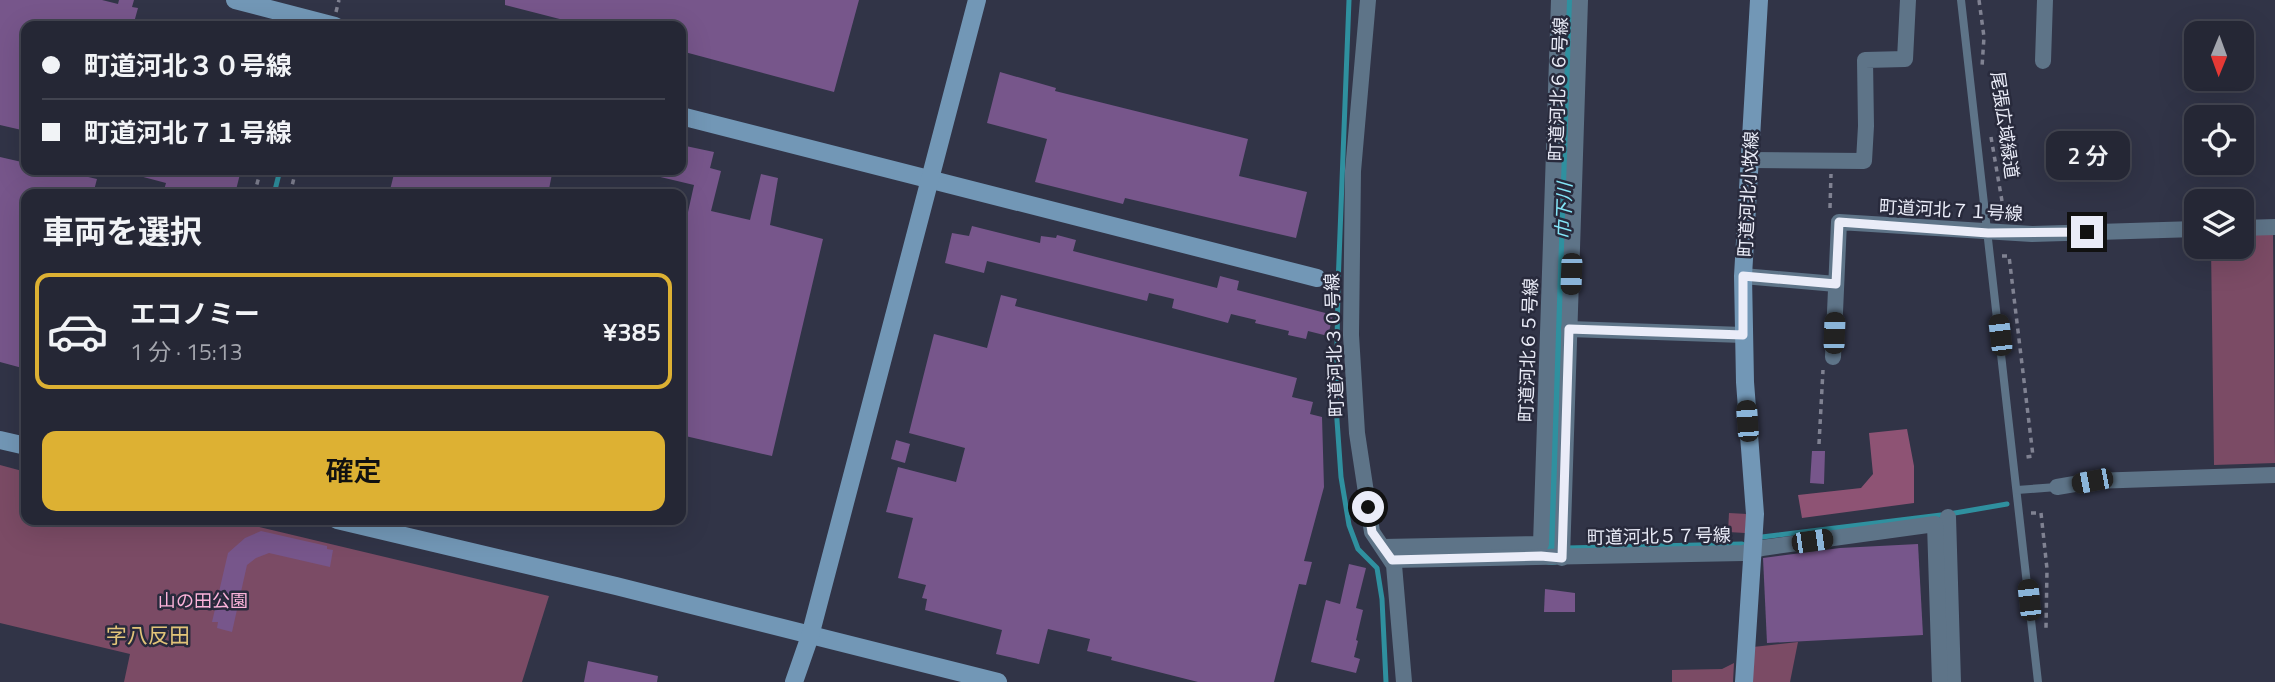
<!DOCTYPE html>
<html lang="ja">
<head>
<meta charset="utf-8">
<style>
	:root { --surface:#252735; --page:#2d2f3d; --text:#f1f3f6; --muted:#a3a5ad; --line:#424450; --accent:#ddb133 }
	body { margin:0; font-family:"Titillium Web","Noto Sans JP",sans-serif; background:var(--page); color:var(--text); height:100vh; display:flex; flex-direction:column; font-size:26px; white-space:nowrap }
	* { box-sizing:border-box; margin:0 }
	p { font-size:23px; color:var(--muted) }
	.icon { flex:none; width:38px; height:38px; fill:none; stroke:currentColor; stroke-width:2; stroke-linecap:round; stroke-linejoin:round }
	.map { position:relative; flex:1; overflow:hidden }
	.sheet { position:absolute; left:21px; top:189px; width:665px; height:336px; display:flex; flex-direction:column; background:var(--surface); border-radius:14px; box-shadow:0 7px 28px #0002,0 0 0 2px var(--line) }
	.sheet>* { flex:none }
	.banner { position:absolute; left:21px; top:21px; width:665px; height:154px; border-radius:14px; box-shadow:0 7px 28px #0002,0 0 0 2px var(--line); display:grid; align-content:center; height:154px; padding:0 21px; background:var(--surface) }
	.needle { width:46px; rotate:181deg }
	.controls { position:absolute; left:2184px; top:21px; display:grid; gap:14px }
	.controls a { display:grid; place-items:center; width:70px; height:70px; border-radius:14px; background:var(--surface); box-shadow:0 7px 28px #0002,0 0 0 2px var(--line); font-size:35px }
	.end { position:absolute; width:32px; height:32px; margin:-16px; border:9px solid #eaecf8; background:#111; box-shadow:0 0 0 4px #111 }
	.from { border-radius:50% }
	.bubble { position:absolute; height:49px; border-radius:14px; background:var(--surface); box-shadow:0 7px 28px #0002,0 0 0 2px var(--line); font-size:23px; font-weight:600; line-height:49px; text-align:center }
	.car { position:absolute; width:21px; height:42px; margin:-21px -10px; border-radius:9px; box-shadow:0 0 5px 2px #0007; background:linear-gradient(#222 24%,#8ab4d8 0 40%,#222 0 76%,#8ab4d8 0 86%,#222 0) }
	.banner b { display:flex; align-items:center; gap:24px; height:66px; font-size:26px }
	.banner b+b { border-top:2px solid var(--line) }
	.banner i { width:18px; height:18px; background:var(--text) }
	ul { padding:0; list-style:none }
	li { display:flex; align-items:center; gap:21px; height:116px; margin:0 14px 10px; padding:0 7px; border:4px solid var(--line); border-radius:14px }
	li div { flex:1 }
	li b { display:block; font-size:26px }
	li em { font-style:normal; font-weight:600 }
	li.selected { border-color:var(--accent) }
	li>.icon { width:63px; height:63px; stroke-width:1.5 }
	h2 { padding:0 21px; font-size:32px; line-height:84px }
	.action { display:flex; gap:14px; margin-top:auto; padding:14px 21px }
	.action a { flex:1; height:80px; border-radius:14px; background:var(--accent); color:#111; font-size:28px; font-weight:600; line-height:80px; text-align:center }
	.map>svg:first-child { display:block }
</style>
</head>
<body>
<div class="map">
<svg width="2275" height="682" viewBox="0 0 2275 682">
	<rect width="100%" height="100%" fill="#313447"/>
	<g fill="#7b4b65">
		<polygon points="2242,234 2273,234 2275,463 2214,465 2211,247 2242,247"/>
		<polygon points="0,465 26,472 26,520 230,520 549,596 522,682 124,682 130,654 0,623"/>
		<polygon points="1729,513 1747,514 1745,533 1728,532"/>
		<polygon points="1798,642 1790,682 1751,682 1753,647"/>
		<polygon points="1734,663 1733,682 1672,682 1672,670 1722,669"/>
	</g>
	<polygon fill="#8e5374" points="1907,429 1914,466 1914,503 1802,518 1798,495 1861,488 1873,474 1869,433"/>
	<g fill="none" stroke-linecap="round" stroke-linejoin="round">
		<g stroke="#2f909f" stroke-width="5">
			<polyline points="1349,0 1338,285 1336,406 1341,477 1349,525 1358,549 1377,568 1382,599 1386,682"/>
			<polyline points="274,194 280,170"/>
			<polyline points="1949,514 2007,504"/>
			<polyline points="1762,537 1941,515"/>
			<polyline points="1566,548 1742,544"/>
		</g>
		<polyline stroke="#2f909f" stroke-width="32" points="1552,549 1570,0"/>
	</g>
	<g fill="#77568b">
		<polygon points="0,0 102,0 118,4 119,0 134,0 132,7 138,8 133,26 26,26 26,131 0,125"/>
		<polygon points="505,0 859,0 834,92 681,51 681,26 587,26 505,5"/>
		<polygon points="1000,72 1056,88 1055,91 1248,139 1239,176 1307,192 1296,238 1125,198 1123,204 1035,182 1047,139 987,123"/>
		<polygon points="681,145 714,152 710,168 721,171 711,211 750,220 761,174 778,178 770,225 823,239 772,456 681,435 681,230 684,230 694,185 652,175 653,170 681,170"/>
		<polygon points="0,157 26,163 26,170 58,170 97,179 93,194 26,194 26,369 0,362"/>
		<polygon points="133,170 241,170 235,194 215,194 185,187 183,194 164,190 166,183 132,174"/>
		<polygon points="395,170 428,176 430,170 483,170 510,177 512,170 537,170 552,174 548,194 389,194"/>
		<polygon points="972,226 1040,243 1041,236 1056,238 1057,235 1076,240 1073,251 1217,288 1220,276 1239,281 1237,290 1333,315 1328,336 1308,331 1306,339 1288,335 1289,331 1255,323 1256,320 1231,314 1228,323 1172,308 1174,299 1149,293 1147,301 987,261 984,273 945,263 952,233 969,236"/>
		<polygon points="1001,295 1017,299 1015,306 1297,378 1292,397 1313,402 1310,414 1322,417 1324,487 1304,561 1312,562 1306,585 1299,584 1274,682 1198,682 1111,660 1112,657 1087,651 1090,639 1048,629 1039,664 996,654 1002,630 925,610 927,599 922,598 926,585 898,578 913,518 886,512 898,467 956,482 965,448 909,433 934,334 987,348"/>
		<polygon points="896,440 910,444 905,463 891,459"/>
		<polygon points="1812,451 1825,451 1824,484 1810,483"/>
		<polygon points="261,531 327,546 327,549 333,550 330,567 269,553 256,558 247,565 232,632 217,628 218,622 212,622 228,553 245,538"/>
		<polygon points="1918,544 1923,635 1767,643 1763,558 1840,548"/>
		<polygon points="1349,564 1366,568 1356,608 1363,610 1356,640 1358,641 1354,657 1360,659 1356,673 1311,662 1326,600 1340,604"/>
		<polygon points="1545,589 1575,593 1575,612 1544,612"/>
		<polygon points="588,661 658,676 657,682 584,682"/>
	</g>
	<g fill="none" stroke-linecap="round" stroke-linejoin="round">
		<g stroke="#808292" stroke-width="3.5" stroke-dasharray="5 5" stroke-linecap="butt">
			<polyline points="1979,0 1984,37 1982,67"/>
			<polyline points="336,12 339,0"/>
			<polyline points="1991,137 2003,207 1996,210"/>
			<polyline points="254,194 261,170"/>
			<polyline points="290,194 296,170"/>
			<polyline points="1830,208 1831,174"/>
			<polyline points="2002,256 2009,256 2033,456 2026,457 2026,460"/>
			<polyline points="1819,444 1823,370"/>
			<polyline points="2031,513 2041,513 2047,569 2046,628"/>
		</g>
		<g stroke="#5e7488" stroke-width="8">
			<polyline points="1961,0 2038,682"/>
			<polyline points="2017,490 2057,487"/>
		</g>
		<g stroke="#5e7488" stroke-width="16">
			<polyline points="1368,0 1353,171 1351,335 1357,433 1372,532 1394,565 1404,682"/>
			<polyline points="2043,61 2045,0"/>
			<polyline points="1750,160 1864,161 1866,126 1865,60 1905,59 1908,0"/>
			<polyline points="2242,228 2275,227"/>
			<polyline points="1743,276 1836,284"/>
			<polyline points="1569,329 1743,335"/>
			<polyline points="1833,357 1839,222 2032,234 2196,229"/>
			<polyline points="2057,487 2092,481 2275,475"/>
			<polyline points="1948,517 1953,682"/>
			<polyline points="1383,547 1541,544 1559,0"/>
			<polyline points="1562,558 1580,0"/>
			<polyline points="1392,560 1743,553 1762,548 1935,524 1940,682"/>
		</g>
		<g stroke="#7297b6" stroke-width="18">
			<polyline points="235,0 335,26"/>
			<polyline points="681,116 1317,278"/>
			<polyline points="0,440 26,446"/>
			<polyline points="337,520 616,586 998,682"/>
			<polyline points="794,682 810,636 977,0"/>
			<polyline points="1744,682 1755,514 1745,382 1743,276 1759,0"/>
		</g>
	</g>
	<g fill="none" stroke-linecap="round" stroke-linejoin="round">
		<polyline stroke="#eaecf8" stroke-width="9" points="1368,507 1372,532 1392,560 1541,556 1562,558 1569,329 1743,335 1743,276 1836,284 1839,222 1988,233 2087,232"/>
	</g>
	<g text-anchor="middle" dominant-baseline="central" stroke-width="5" stroke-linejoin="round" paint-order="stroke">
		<g font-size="18" fill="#eaecf8" stroke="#282a3c">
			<text transform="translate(1558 89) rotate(-88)">町道河北６６号線</text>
			<text transform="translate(2005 125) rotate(82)">尾張広域緑道</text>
			<text transform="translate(1748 194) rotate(-87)">町道河北小牧線</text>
			<text transform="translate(1951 210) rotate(3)">町道河北７１号線</text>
			<text transform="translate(1334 345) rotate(-92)">町道河北３０号線</text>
			<text transform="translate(1528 350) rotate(-88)">町道河北６５号線</text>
			<text transform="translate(1659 536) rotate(-1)">町道河北５７号線</text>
		</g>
		<g font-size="18" fill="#fbb3da" stroke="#282a3c">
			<text x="203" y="600">山の田公園</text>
		</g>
		<g font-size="19" font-style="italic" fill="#84e6f8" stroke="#282a3c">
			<text transform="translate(1563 211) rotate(-88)">巾下川</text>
		</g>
		<g font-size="21" fill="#e2c479" stroke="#282a3c">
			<text x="148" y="635">字八反田</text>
		</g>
	</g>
</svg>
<div class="controls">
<a><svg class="needle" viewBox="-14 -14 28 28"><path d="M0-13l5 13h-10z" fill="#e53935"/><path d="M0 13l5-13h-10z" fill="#a3a5ad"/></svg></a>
<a><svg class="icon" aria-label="locate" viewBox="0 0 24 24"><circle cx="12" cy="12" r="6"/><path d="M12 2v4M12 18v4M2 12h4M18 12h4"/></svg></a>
<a><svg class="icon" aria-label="layers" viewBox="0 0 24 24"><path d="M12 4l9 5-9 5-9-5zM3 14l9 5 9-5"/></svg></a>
</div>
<i class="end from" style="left:1368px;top:507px"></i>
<i class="end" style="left:2087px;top:232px"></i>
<div class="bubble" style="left:2046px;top:131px;width:84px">2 分</div>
<i class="car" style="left:1571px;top:274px;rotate:182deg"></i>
<i class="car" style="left:1834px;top:333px;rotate:2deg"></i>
<i class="car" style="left:2000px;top:335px;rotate:353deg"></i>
<i class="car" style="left:1747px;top:421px;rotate:356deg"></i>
<i class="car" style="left:2092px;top:481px;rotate:259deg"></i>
<i class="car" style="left:1812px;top:541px;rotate:82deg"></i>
<i class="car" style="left:2029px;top:600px;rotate:354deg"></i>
<div class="banner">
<b><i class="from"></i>町道河北３０号線</b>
<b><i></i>町道河北７１号線</b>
</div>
<section class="sheet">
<h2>車両を選択</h2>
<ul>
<li class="selected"><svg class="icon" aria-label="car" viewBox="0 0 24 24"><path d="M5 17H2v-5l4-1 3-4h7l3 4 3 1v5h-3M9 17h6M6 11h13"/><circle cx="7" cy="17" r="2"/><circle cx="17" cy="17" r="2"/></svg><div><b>エコノミー</b><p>1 分 · 15:13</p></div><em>¥385</em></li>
</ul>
<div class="action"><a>確定</a></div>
</section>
</div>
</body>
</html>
